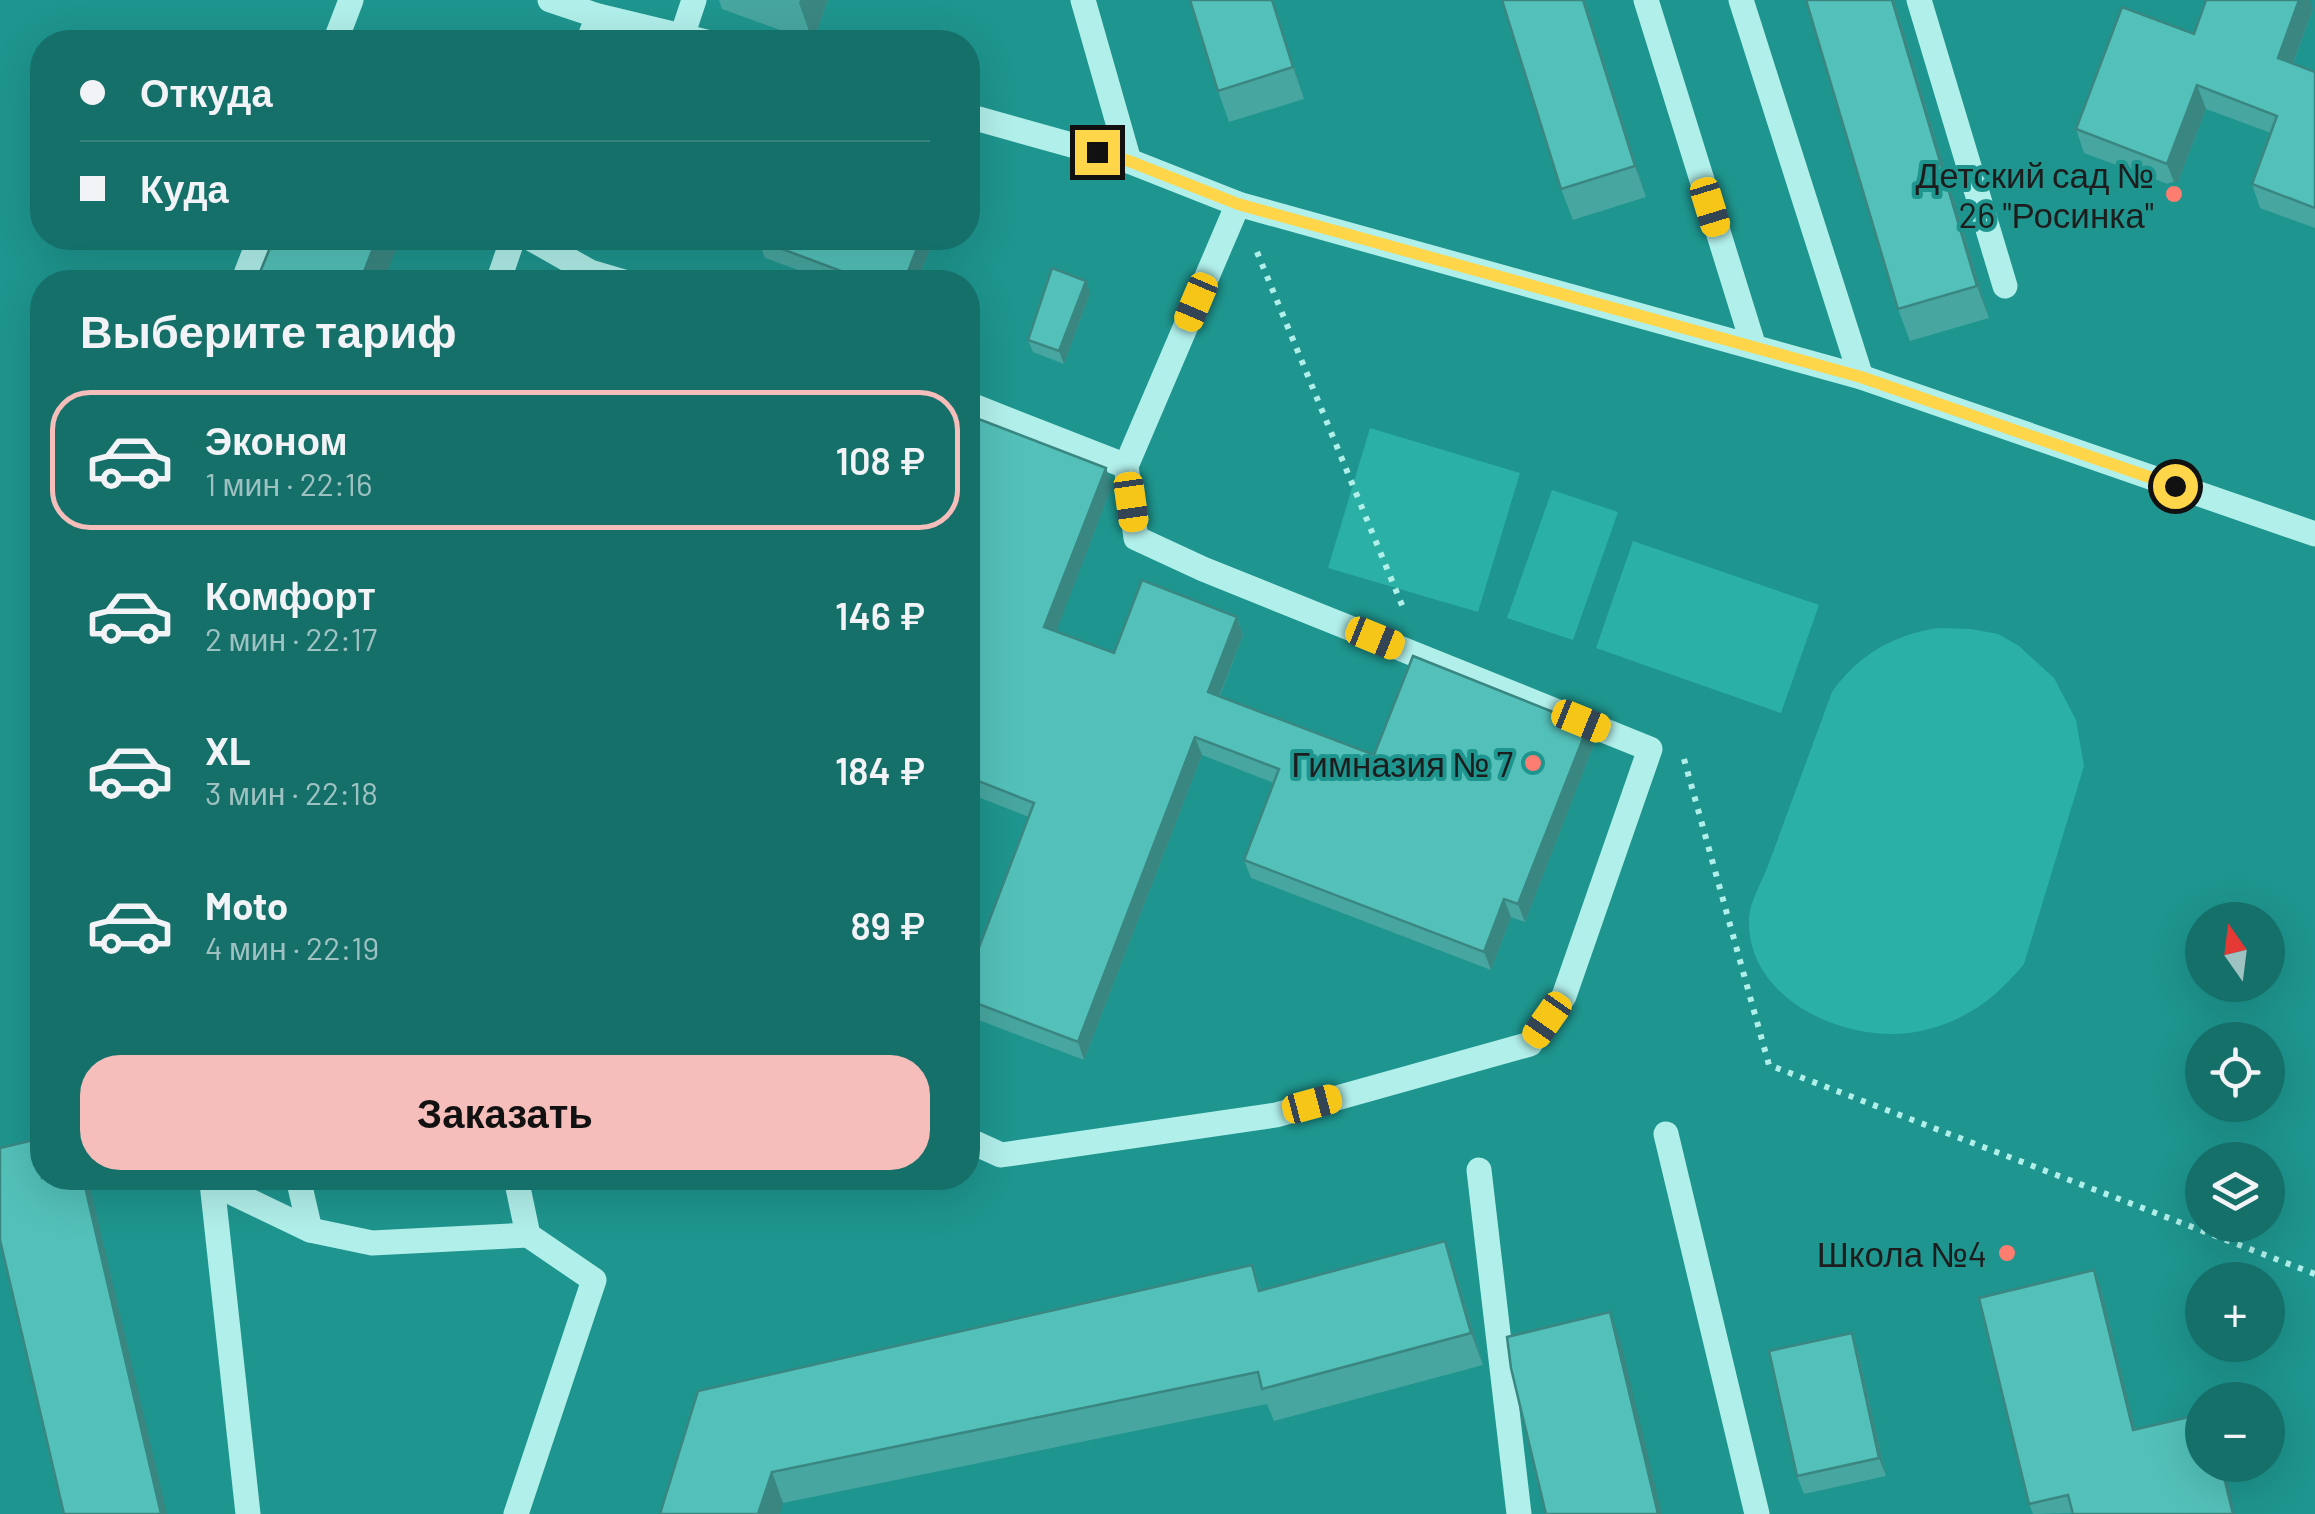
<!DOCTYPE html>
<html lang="ru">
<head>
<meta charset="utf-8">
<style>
	:root { --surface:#16706a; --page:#1f7570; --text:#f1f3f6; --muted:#9ec1c1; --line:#35827e; --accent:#f6beba }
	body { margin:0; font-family:Barlow,sans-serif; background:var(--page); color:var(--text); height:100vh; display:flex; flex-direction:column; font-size:38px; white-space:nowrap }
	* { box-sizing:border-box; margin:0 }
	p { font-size:32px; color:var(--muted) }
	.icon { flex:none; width:55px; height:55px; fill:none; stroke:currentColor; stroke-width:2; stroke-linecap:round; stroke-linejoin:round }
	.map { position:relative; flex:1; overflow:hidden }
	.side { position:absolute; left:30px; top:270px; width:950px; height:920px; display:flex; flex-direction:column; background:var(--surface); border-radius:40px; box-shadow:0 10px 40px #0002 }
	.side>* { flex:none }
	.guide { position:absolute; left:30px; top:30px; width:950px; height:220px; border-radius:40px; box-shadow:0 10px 40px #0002; display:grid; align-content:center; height:220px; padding:0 50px; background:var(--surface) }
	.needle { width:65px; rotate:346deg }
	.controls { position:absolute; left:2185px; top:902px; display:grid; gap:20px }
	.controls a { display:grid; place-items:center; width:100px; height:100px; border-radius:50%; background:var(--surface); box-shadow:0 10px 40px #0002; font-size:50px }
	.end { position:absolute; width:45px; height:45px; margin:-22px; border:12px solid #ffd54a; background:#111; box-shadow:0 0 0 5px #111 }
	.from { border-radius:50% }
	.car { position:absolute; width:30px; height:60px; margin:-30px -15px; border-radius:12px; box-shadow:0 0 8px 2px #0007; background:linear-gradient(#f5c518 24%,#345 0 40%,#f5c518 0 76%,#345 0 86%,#f5c518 0) }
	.guide b { display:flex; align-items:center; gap:35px; height:95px; font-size:38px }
	.guide b+b { border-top:2px solid var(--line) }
	.guide i { width:25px; height:25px; background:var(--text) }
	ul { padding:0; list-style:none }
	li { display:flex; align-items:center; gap:30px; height:140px; margin:0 20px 15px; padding:0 30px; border:5px solid transparent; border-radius:40px }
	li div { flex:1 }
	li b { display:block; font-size:38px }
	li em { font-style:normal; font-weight:600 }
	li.active { border-color:var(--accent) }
	li>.icon { width:90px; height:90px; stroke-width:1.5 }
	h2 { padding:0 50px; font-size:45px; line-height:120px }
	.primary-button { display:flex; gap:20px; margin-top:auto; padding:20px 50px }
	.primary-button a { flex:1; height:115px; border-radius:40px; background:var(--accent); color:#111; font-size:40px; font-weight:600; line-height:115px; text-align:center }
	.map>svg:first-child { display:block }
</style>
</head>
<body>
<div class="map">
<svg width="2315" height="1514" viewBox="0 0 2315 1514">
	<rect width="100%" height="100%" fill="#1e958e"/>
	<g fill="#2bb0a6">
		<polygon points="1370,428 1520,473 1478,612 1328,568"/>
		<polygon points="1552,490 1618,512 1573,640 1507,618"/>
		<polygon points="1633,541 1819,605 1781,713 1596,648"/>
		<path d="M1937 628 1971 629 1998 634 2019 646 2054 678 2076 720 2084 766 2024 964C1997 997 1967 1020 1925 1030 1856 1048 1747 1004 1749 920 1749 903 1763 880 1769 863 1790 806 1811 749 1832 692 1859 654 1892 636 1937 628Z"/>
	</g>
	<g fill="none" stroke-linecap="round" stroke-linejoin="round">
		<g stroke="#b1efea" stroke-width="6" stroke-dasharray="5 8" stroke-linecap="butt">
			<polyline points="1257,252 1404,610"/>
			<polyline points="1684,759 1769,1065 2315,1274"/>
		</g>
		<g stroke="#b1efea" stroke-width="25">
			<polyline points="550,0 598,16 706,42"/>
			<polyline points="1083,0 1129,161"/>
			<polyline points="1646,0 1753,344"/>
			<polyline points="1741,0 1861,377"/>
			<polyline points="1919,0 2005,286"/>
			<polyline points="682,36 694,0"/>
			<polyline points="335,42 351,0"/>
			<polyline points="588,42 598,16"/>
			<polyline points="968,116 1129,161 1238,204 1861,377 2315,534"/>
			<polyline points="530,238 590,272 624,282"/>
			<polyline points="243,282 260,238"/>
			<polyline points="498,282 513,238"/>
			<polyline points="968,404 1126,466"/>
			<polyline points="1666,1134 1757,1514"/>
			<polyline points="968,1140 1001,1155 1276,1115 1530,1044 1564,996 1650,749 1203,569 1136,538 1126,466 1238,204"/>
			<polyline points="1479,1170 1519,1514"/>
			<polyline points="209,1178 212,1183 310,1230 372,1243 528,1235"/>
			<polyline points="298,1178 310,1230"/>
			<polyline points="212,1183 248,1514"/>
			<polyline points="516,1514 594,1280 528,1235 516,1178"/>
		</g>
	</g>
	<g fill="#47a69f">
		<polygon points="719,0 828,0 813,42 722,9"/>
		<polygon points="1273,0 1304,99 1229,122 1218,91"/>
		<polygon points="1502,0 1585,0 1646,197 1573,220 1561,189"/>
		<polygon points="1806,0 1894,0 1989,318 1910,341 1898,309"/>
		<polygon points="2313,9 2293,64 2315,72 2315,228 2260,208 2252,184 2271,133 2206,109 2176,187 2084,153 2076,129"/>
		<polygon points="759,238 934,238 917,282 831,282 765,258 758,240"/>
		<polygon points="1090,293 1064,364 1033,352 1028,340"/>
		<polygon points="968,415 1106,468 1112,486 1056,631 1114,653 1237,617 1243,635 1220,696 1374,755 1594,744 1525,922 1511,917 1491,970 1251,878 1244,860 1274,783 1202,755 1084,1060 968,1016 968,976 1029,817 968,793"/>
		<polygon points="1445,1241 1456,1273 1483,1365 1274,1421 1267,1404 783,1503 660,1514 1252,1265 1261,1291"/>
		<polygon points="2101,1288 2135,1430 2072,1513 2033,1514 2029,1504"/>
		<polygon points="1858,1352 1886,1476 1804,1494 1797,1476"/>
	</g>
	<g fill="#3a8782">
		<polygon points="800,0 828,0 813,42 799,3"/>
		<polygon points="1272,0 1273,0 1304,99 1293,67"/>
		<polygon points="1583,0 1585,0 1646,197 1635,166"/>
		<polygon points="1892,0 1894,0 1989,318 1977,286"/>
		<polygon points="2299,0 2310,0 2313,9 2286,82 2278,58"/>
		<polygon points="2197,85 2206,109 2176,187 2167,164"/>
		<polygon points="377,238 401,238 383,282 360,282"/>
		<polygon points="921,238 934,238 917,282 904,282"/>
		<polygon points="1086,281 1090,293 1064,364 1059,351"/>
		<polygon points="1106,468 1112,486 1051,645 1044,627"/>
		<polygon points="1237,617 1243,635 1214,710 1208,692"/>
		<polygon points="1588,726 1594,744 1525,922 1518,904"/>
		<polygon points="1195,737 1202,755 1084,1060 1078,1042"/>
		<polygon points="1504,899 1511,917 1491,970 1484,952"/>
		<polygon points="83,1178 88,1178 167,1514 161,1514"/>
		<polygon points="1445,1241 1456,1273 1483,1365 1471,1333"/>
		<polygon points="2094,1270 2101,1288 2140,1449 2133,1430"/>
		<polygon points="1610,1312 1621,1343 1662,1514 1658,1514"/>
		<polygon points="1852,1333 1858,1352 1886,1476 1879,1458"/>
		<polygon points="2221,1465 2224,1465 2235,1514 2233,1514"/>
		<polygon points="772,1472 783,1503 780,1514 758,1514"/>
	</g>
	<g fill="#53c1b9" stroke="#3a8782" stroke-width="2.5">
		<polygon points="1190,0 1272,0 1293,67 1218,91"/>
		<polygon points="1502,0 1583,0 1635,166 1561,189"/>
		<polygon points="1806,0 1892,0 1977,286 1898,309"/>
		<polygon points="2206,0 2299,0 2278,58 2315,72 2315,208 2252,184 2277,116 2197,85 2167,164 2076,129 2122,7 2194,34"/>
		<polygon points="274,238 377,238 360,282 256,282"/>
		<polygon points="759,238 921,238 904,282 837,282 841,271 758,240"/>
		<polygon points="1052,268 1086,281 1059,351 1028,340"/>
		<polygon points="968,415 1106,468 1044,627 1114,653 1142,580 1237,617 1208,692 1374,755 1413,656 1588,726 1518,904 1504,899 1484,952 1244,860 1279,769 1195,737 1078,1042 968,1000 968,976 1034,803 968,777"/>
		<polygon points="42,1138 42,1178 83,1178 161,1514 64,1514 0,1240 0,1148"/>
		<polygon points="1445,1241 1471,1333 1262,1389 1258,1372 772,1472 758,1514 660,1514 698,1391 1252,1265 1259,1291"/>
		<polygon points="2094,1270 2133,1430 2202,1414 2202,1465 2221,1465 2233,1514 2073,1514 2068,1495 2029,1504 1979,1298"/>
		<polygon points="1610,1312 1658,1514 1546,1514 1511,1368 1507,1337"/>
		<polygon points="1852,1333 1879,1458 1797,1476 1769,1351"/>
	</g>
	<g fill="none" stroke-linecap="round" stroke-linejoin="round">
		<polyline stroke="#ffd54a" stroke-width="12" points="1097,152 1129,161 1238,204 1861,377 2175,486"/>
	</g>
	<g fill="#fd7d71" stroke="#1e958e" stroke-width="4">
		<circle cx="2174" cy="194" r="10"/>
		<circle cx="1533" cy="763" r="10"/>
		<circle cx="2007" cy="1253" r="10"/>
	</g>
	<g text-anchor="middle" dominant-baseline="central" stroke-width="8" stroke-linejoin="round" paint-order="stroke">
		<g font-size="35" fill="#1d1d1d" stroke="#1e958e" text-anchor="end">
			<text x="2154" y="174">Детский сад №<tspan x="2154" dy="40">26 "Росинка"</tspan></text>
			<text x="1513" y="763">Гимназия № 7</text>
			<text x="1987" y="1253">Школа №4</text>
		</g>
	</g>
</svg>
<div class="controls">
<a><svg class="needle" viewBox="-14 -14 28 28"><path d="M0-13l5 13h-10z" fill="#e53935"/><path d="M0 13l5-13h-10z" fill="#9ec1c1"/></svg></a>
<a><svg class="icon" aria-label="locate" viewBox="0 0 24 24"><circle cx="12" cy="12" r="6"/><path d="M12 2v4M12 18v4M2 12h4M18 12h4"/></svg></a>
<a><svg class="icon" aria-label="layers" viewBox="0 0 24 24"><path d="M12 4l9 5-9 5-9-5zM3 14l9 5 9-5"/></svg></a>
<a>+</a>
<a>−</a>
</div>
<i class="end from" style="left:2175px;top:486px"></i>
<i class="end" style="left:1097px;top:152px"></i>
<i class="car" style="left:1710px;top:207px;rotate:163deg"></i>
<i class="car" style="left:1196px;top:302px;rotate:203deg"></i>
<i class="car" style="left:1131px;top:502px;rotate:172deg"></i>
<i class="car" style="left:1375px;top:638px;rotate:112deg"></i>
<i class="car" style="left:1581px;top:721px;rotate:112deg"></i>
<i class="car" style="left:1547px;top:1020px;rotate:215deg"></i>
<i class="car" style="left:1312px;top:1104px;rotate:75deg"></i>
<div class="guide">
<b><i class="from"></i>Откуда</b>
<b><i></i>Куда</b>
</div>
<section class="side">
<h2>Выберите тариф</h2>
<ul>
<li class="active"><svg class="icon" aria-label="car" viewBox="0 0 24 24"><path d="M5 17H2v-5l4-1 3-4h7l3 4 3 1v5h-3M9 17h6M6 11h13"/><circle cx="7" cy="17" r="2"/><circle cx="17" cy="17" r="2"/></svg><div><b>Эконом</b><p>1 мин · 22:16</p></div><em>108 ₽</em></li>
<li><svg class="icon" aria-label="car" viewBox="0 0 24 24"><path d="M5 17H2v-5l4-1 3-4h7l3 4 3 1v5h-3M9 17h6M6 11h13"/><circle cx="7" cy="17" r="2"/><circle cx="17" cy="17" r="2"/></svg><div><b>Комфорт</b><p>2 мин · 22:17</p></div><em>146 ₽</em></li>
<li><svg class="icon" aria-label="car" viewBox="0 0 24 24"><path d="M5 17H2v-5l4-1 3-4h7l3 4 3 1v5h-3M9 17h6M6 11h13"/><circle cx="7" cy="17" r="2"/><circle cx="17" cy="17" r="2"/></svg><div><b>XL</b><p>3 мин · 22:18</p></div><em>184 ₽</em></li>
<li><svg class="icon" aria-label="car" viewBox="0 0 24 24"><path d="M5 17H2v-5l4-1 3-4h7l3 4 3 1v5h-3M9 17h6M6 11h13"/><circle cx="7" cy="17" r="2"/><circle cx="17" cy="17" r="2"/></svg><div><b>Moto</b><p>4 мин · 22:19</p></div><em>89 ₽</em></li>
</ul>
<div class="primary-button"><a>Заказать</a></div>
</section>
</div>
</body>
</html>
